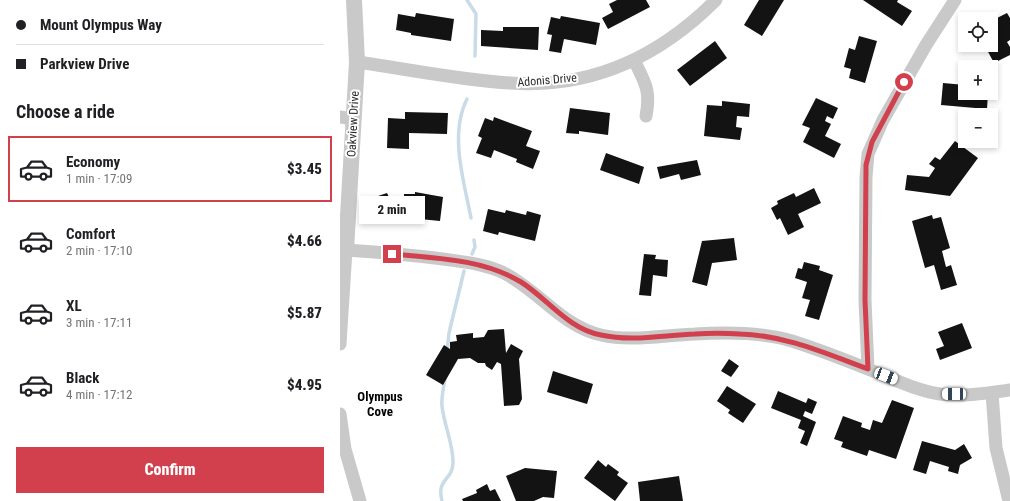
<!DOCTYPE html>
<html lang="en">
<head>
<meta charset="utf-8">
<style>
	:root { --surface:#fff; --page:#f6f6f6; --text:#202124; --muted:#757577; --line:#e0e0e0; --accent:#d1404c }
	body { margin:0; font-family:"Roboto Condensed",sans-serif; background:var(--page); color:var(--text); height:100vh; display:flex; flex-direction:column; font-size:15px; white-space:nowrap }
	* { box-sizing:border-box; margin:0 }
	p { font-size:13px; color:var(--muted) }
	.icon { flex:none; width:22px; height:22px; fill:none; stroke:currentColor; stroke-width:2; stroke-linecap:round; stroke-linejoin:round }
	.map { position:relative; flex:1; overflow:hidden }
	.details { display:flex; flex-direction:column; background:var(--surface); width:340px }
	.details>* { flex:none }
	.banner { display:grid; align-content:center; height:88px; padding:0 16px; background:var(--surface) }
	.tools { position:absolute; left:618px; top:12px; display:grid; gap:8px }
	.tools a { display:grid; place-items:center; width:40px; height:40px; border-radius:0px; background:var(--surface); box-shadow:0 2px 6px #0003; font-size:20px }
	.end { position:absolute; width:18px; height:18px; margin:-9px; border:5px solid #d1404c; background:#fff; box-shadow:0 0 0 2px #fff }
	.from { border-radius:50% }
	.bubble { position:absolute; height:28px; border-radius:0px; background:var(--surface); box-shadow:0 2px 6px #0003; font-size:13px; font-weight:800; line-height:28px; text-align:center }
	.car { position:absolute; width:12px; height:24px; margin:-12px -6px; border-radius:5px; box-shadow:0 0 3px 1px #0007; background:linear-gradient(#fff 24%,#345 0 40%,#fff 0 76%,#345 0 86%,#fff 0) }
	.banner b { display:flex; align-items:center; gap:14px; height:38px; font-size:15px }
	.banner b+b { border-top:1px solid var(--line) }
	.banner i { width:10px; height:10px; background:var(--text) }
	ul { padding:0; list-style:none }
	li { display:flex; align-items:center; gap:12px; height:66px; margin:0 8px 6px; padding:0 8px; border:2px solid transparent; border-radius:0px }
	li div { flex:1 }
	li b { display:block; font-size:15px }
	li em { font-style:normal; font-weight:800 }
	li.on { border-color:var(--accent) }
	li>.icon { width:36px; height:36px; stroke-width:1.5 }
	h2 { padding:0 16px; font-size:18px; line-height:48px }
	.button { display:flex; gap:8px; margin-top:auto; padding:8px 16px }
	.button a { flex:1; height:46px; border-radius:0px; background:var(--accent); color:#fff; font-size:16px; font-weight:800; line-height:46px; text-align:center }
	main { display:flex; flex:1; min-height:0 }
	.map>svg:first-child { display:block }
</style>
</head>
<body>
<main>
<section class="details">
<div class="banner">
<b><i class="from"></i>Mount Olympus Way</b>
<b><i></i>Parkview Drive</b>
</div>
<h2>Choose a ride</h2>
<ul>
<li class="on"><svg class="icon" aria-label="car" viewBox="0 0 24 24"><path d="M5 17H2v-5l4-1 3-4h7l3 4 3 1v5h-3M9 17h6M6 11h13"/><circle cx="7" cy="17" r="2"/><circle cx="17" cy="17" r="2"/></svg><div><b>Economy</b><p>1 min · 17:09</p></div><em>$3.45</em></li>
<li><svg class="icon" aria-label="car" viewBox="0 0 24 24"><path d="M5 17H2v-5l4-1 3-4h7l3 4 3 1v5h-3M9 17h6M6 11h13"/><circle cx="7" cy="17" r="2"/><circle cx="17" cy="17" r="2"/></svg><div><b>Comfort</b><p>2 min · 17:10</p></div><em>$4.66</em></li>
<li><svg class="icon" aria-label="car" viewBox="0 0 24 24"><path d="M5 17H2v-5l4-1 3-4h7l3 4 3 1v5h-3M9 17h6M6 11h13"/><circle cx="7" cy="17" r="2"/><circle cx="17" cy="17" r="2"/></svg><div><b>XL</b><p>3 min · 17:11</p></div><em>$5.87</em></li>
<li><svg class="icon" aria-label="car" viewBox="0 0 24 24"><path d="M5 17H2v-5l4-1 3-4h7l3 4 3 1v5h-3M9 17h6M6 11h13"/><circle cx="7" cy="17" r="2"/><circle cx="17" cy="17" r="2"/></svg><div><b>Black</b><p>4 min · 17:12</p></div><em>$4.95</em></li>
</ul>
<div class="button"><a>Confirm</a></div>
</section>
<div class="map">
<svg width="670" height="501" viewBox="0 0 670 501">
	<rect width="100%" height="100%" fill="#fff"/>
	<g fill="none" stroke-linecap="round" stroke-linejoin="round">
		<g stroke="#c9dbe6" stroke-width="3.5">
			<polyline points="127,0 136,14 135,56"/>
			<path d="M127 99C109 135 124 181 131 218"/>
			<polyline points="132,254 135,247 134,240"/>
			<polyline points="107,352 109,333 124,271"/>
			<path d="M102 501C96 478 113 481 113 462 113 443 104 425 102 406 101 397 104 387 105 378"/>
		</g>
	</g>
	<g fill="#131313">
		<polygon points="277,0 306,0 310,7 268,29 262,18 273,12 269,4"/>
		<polygon points="419,0 444,0 422,36 404,25"/>
		<polygon points="523,0 558,0 557,2 572,11 562,26"/>
		<polygon points="76,13 114,19 111,41 71,35 71,33 56,30 58,14 75,17"/>
		<polygon points="667,13 670,18 670,40 667,42 670,47 670,55 654,63 646,48 643,50 640,45 651,45 651,21"/>
		<polygon points="221,16 260,23 256,45 224,39 221,53 209,51 212,35 207,34 211,17 220,19"/>
		<polygon points="163,27 199,27 198,50 141,46 141,30 163,31"/>
		<polygon points="519,36 537,41 525,83 509,78 511,69 504,67 509,48 515,50"/>
		<polygon points="375,41 387,58 350,86 337,70"/>
		<polygon points="603,83 625,85 625,93 648,93 647,109 601,105"/>
		<polygon points="476,98 498,108 493,119 487,116 485,121 491,124 485,136 501,144 494,158 463,142 470,128 462,125"/>
		<polygon points="382,101 410,104 409,117 397,116 396,127 402,128 400,140 364,136 367,105 382,106"/>
		<polygon points="230,108 270,113 268,135 239,131 239,134 226,133"/>
		<polygon points="65,112 108,113 107,134 69,133 69,149 47,148 48,118 65,119"/>
		<polygon points="154,117 192,131 186,146 200,151 193,169 176,162 177,159 154,150 151,158 136,153 142,138 138,136 145,118 153,121"/>
		<polygon points="615,141 638,158 610,196 565,190 567,175 589,177 595,168 589,164 595,157 600,160"/>
		<polygon points="266,153 304,167 299,184 260,170"/>
		<polygon points="357,160 361,175 341,180 339,174 320,179 317,167"/>
		<polygon points="474,188 481,203 458,214 464,227 448,235 440,218 437,220 431,208 438,204 437,201 454,193 456,197"/>
		<polygon points="75,192 103,197 100,221 49,216 38,221 33,206 35,205 32,198 47,193 50,199 64,201 64,194 75,194"/>
		<polygon points="148,209 165,213 166,210 186,215 187,211 201,215 195,241 159,232 158,235 143,231"/>
		<polygon points="592,215 593,219 601,217 610,248 602,251 606,267 611,265 617,285 601,290 594,265 585,268 572,221"/>
		<polygon points="394,238 397,260 372,263 367,286 352,282 362,241"/>
		<polygon points="304,254 316,255 315,259 328,260 327,277 313,275 311,296 299,295"/>
		<polygon points="464,262 480,266 479,270 493,275 479,320 465,316 470,300 462,298 467,282 455,278 458,268 462,269"/>
		<polygon points="622,323 632,348 600,360 596,349 604,346 598,332"/>
		<polygon points="164,329 166,353 171,344 183,351 179,359 182,399 179,405 164,406 161,364 157,362 152,370 146,366 145,363 138,363 130,358 118,359 103,385 86,375 104,345 110,349 110,342 117,341 116,335 133,333 133,338 144,337 148,330"/>
		<polygon points="389,359 399,366 391,377 381,371"/>
		<polygon points="213,371 253,384 247,404 207,392"/>
		<polygon points="387,386 416,404 403,423 388,413 390,410 377,401"/>
		<polygon points="438,391 466,403 468,398 477,402 472,414 465,411 463,416 476,422 467,446 460,443 465,431 458,428 461,420 431,408"/>
		<polygon points="552,400 574,408 556,459 529,450 527,456 501,447 503,442 494,439 503,416 522,423 521,427 530,430 533,420 542,423"/>
		<polygon points="582,441 615,450 624,444 632,458 620,465 618,474 608,471 609,467 590,461 586,474 573,470"/>
		<polygon points="258,460 266,467 268,464 279,472 277,475 288,483 275,501 244,478"/>
		<polygon points="185,468 217,471 214,498 203,497 194,501 176,501 166,476"/>
		<polygon points="339,476 343,501 300,501 298,482"/>
		<polygon points="147,484 150,491 155,489 161,501 123,501 122,499 137,493 136,490"/>
	</g>
	<g fill="none" stroke-linecap="round" stroke-linejoin="round">
		<g stroke="#c9c9c9" stroke-width="13">
			<path d="M294 60C305 83 311 90 306 116"/>
			<path d="M17 62C67 69 119 80 170 83 251 89 319 57 376 0"/>
			<polyline points="0,117 13,119"/>
			<path d="M0 344 6 250C38 252 71 255 103 259 124 262 146 264 164 273 198 290 223 327 261 335 291 342 324 335 355 334 386 332 421 332 452 341 477 349 503 359 528 369 551 378 575 390 600 394 622 397 648 393 670 390"/>
			<polyline points="528,369 525,300 526,177 528,154 543,120 586,45 615,0"/>
			<polyline points="652,393 656,448 669,501"/>
			<polyline points="0,414 5,449 20,501"/>
		</g>
		<polyline stroke="#c9c9c9" stroke-width="16" points="6,250 17,62 14,0"/>
	</g>
	<g fill="none" stroke-linecap="round" stroke-linejoin="round">
		<path stroke="#d1404c" stroke-width="5" d="M52 254C95 258 143 259 181 282 208 299 228 329 261 335 292 342 324 335 355 334 370 333 385 333 400 334 445 335 487 354 528 369L525 300 526 165 532 142 564 82"/>
	</g>
	<g text-anchor="middle" dominant-baseline="central" stroke-width="4" stroke-linejoin="round" paint-order="stroke">
		<g font-size="12" fill="#2c2c2c" stroke="#fff">
			<text transform="translate(207 80) rotate(-5)">Adonis Drive</text>
			<text transform="translate(13 124) rotate(-87)">Oakview Drive</text>
		</g>
		<g font-size="13" font-weight="bold" fill="#000" stroke="#fff">
			<text x="40" y="396">Olympus<tspan x="40" dy="15">Cove</tspan></text>
		</g>
	</g>
</svg>
<div class="tools">
<a><svg class="icon" aria-label="locate" viewBox="0 0 24 24"><circle cx="12" cy="12" r="6"/><path d="M12 2v4M12 18v4M2 12h4M18 12h4"/></svg></a>
<a>+</a>
<a>−</a>
</div>
<i class="end from" style="left:564px;top:82px"></i>
<i class="end" style="left:52px;top:254px"></i>
<div class="bubble" style="left:19px;top:196px;width:66px">2 min</div>
<i class="car" style="left:546px;top:376px;rotate:111deg"></i>
<i class="car" style="left:614px;top:394px;rotate:270deg"></i>
</div>
</main>
</body>
</html>
